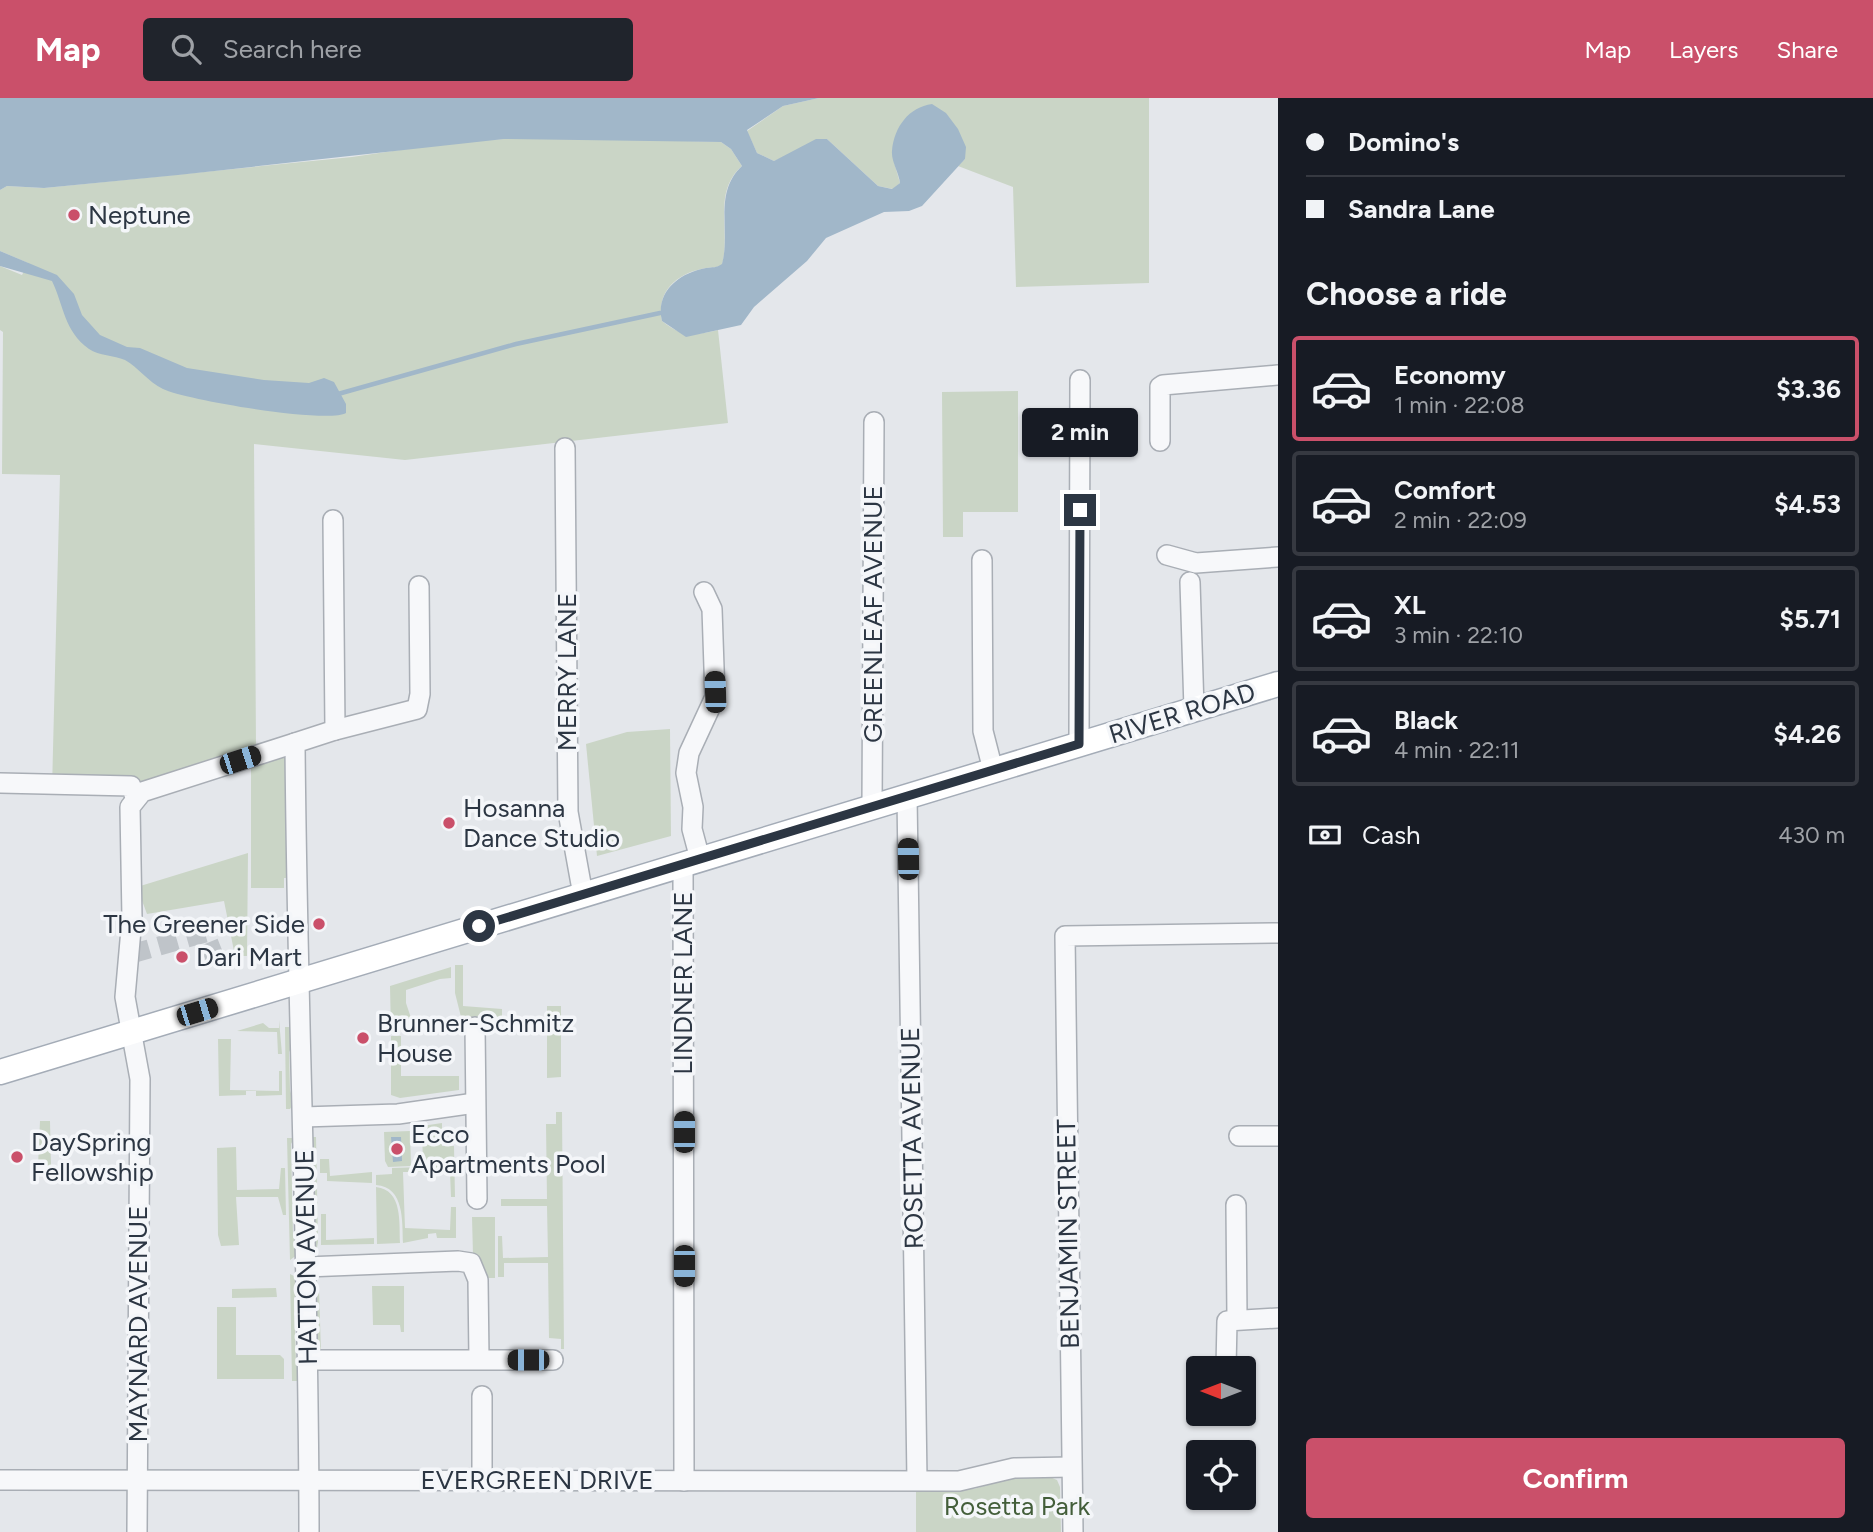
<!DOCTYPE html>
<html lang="en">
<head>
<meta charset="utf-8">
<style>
	:root { --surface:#171b24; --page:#20242c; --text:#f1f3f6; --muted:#9ea1a6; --line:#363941; --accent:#ca506a }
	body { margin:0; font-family:Figtree,sans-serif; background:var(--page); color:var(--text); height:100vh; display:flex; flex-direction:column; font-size:26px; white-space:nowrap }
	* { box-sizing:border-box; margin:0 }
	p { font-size:23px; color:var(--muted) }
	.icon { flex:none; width:38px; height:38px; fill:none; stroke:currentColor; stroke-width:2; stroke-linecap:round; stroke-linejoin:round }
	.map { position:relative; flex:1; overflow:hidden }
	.drawer { display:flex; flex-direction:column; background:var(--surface); width:595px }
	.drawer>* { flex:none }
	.hud { display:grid; align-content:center; height:154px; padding:0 28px; background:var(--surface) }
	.needle { width:46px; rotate:270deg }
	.controls { position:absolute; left:1186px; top:1258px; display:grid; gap:14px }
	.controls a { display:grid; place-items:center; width:70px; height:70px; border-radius:7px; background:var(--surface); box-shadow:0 2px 5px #0004; font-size:35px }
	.end { position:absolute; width:32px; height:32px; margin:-16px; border:9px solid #2c3643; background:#fff; box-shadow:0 0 0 4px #fff }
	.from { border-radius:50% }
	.bubble { position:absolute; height:49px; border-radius:7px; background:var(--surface); box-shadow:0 2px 5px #0004; font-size:23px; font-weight:700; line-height:49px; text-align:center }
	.car { position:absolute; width:21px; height:42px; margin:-21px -10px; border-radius:9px; box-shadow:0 0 5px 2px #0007; background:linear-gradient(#222 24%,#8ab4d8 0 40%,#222 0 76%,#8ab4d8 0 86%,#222 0) }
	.hud b { display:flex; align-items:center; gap:24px; height:66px; font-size:26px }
	.hud b+b { border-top:2px solid var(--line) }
	.hud i { width:18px; height:18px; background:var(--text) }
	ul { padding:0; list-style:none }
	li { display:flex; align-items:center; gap:21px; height:105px; margin:0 14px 10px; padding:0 14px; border:4px solid var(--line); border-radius:7px }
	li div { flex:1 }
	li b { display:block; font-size:26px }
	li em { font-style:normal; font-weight:700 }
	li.selected { border-color:var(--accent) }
	li>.icon { width:63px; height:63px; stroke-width:1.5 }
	h2 { padding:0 28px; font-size:32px; line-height:84px }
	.pay { display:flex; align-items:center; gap:18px; height:77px; padding:0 28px; font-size:26px }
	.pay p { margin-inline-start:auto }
	.cta { display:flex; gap:14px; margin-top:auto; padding:14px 28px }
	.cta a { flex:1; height:80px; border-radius:7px; background:var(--accent); color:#fff; font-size:28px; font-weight:700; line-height:80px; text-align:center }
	header { display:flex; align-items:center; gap:42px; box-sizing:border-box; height:98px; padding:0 35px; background:var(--accent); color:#fff }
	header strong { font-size:33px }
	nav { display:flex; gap:38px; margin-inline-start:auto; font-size:24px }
	.search { width:490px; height:63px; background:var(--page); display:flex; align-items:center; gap:18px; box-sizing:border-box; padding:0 24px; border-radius:7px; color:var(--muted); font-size:26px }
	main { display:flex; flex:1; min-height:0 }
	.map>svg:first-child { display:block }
</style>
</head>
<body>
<header>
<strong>Map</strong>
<div class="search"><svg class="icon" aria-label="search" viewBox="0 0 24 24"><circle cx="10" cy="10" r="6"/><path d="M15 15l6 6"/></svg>Search here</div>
<nav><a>Map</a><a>Layers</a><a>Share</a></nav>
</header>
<main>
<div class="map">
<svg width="1278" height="1434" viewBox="0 0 1278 1434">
	<rect width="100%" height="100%" fill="#e4e7eb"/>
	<g fill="#cad5c6">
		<polygon points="819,0 1149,0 1149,185 1016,189 1013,89 958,68 965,61 894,64 900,85 893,91 878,88 827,41 774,63 757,55 747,33 783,8"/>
		<path d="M552 39 721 44 731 51 742 68C712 94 731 134 722 167 716 170 713 169 706 170 676 175 656 194 662 223 684 240 691 238 718 232L728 325 405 362 254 346 256 649 124 692 52 691 60 377 2 376 3 234 0 232V168L22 177 28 165 0 153V92L7 88 44 90 352 59 461 43Z"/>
		<polygon points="1018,293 1018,414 963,414 963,439 943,439 942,294"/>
		<polygon points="670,631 671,738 597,758 586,646 627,634"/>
		<polygon points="284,658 289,664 289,780 284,780 284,790 251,790 251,662"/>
		<polygon points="248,755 247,858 235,858 224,803 147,816 137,789"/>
		<polygon points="455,867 463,867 463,908 502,911 502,927 463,927 455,895"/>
		<polygon points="451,869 451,880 440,881 406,892 406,905 416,935 408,932 391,933 390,888"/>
		<polygon points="547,908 561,908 561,979 547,980"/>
		<polygon points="279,922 282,956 278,956 277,934 237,933 263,925 269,930 279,930"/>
		<polygon points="285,929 292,929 293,947 289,954 290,992 294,1006 290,1011 286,1011"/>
		<polygon points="391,938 401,938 401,978 459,978 459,992 400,1000 391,997"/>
		<polygon points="218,941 231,941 230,992 279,993 279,973 282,973 282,997 256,998 256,993 246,993 246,997 219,998"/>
		<polygon points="556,1014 562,1014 564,1251 561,1251 561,1241 549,1240 548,1165 504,1165 504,1179 498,1179 498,1138 502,1138 503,1160 548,1159 547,1108 501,1108 501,1101 547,1101 546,1026 556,1026"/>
		<polygon points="40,1023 50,1023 51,1068 38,1068"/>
		<path d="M442 1025V1048H454L455 1099H451L450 1074H403L405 1130 450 1132 451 1109H456V1140H437L436 1135 428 1136V1140L403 1145C402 1124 405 1089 376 1087V1077L392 1076V1070L423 1069 422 1028Z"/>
		<polygon points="410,1033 411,1068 388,1069 385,1063 384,1034"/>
		<polygon points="309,1039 316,1039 318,1144 315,1161 313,1046"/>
		<polygon points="287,1040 294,1040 291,1046 293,1136 297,1157 290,1162"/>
		<polygon points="236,1049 237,1092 279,1091 281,1070 285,1070 286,1117 283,1117 278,1099 236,1099 239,1147 221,1148 218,1137 217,1050"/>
		<polygon points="320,1061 329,1061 330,1078 372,1074 372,1085 327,1083 327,1075 320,1075"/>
		<path d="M376 1089C403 1092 399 1125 400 1145L377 1146Z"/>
		<polygon points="321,1116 326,1116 326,1142 374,1140 374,1146 321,1147"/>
		<polygon points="472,1119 495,1119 495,1180 485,1180 473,1157"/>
		<polygon points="315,1175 319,1191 321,1254 313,1250"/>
		<polygon points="290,1176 298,1180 298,1194 294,1200 296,1265 299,1271 297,1283 292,1283"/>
		<polygon points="372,1188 404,1188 404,1234 401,1234 400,1227 373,1227"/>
		<polygon points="276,1190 277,1199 232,1200 232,1191"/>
		<polygon points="217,1209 236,1209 236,1257 280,1257 284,1261 284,1281 217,1281"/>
		<polygon points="1050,1379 1057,1382 1060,1389 1061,1434 916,1434 916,1391 974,1391 1010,1380"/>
	</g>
	<g fill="#a1b7c9">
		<path d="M0 0H819L783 8 747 32 757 55 774 63 816 41H827L878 88 892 91 900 85C899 75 891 63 892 53 894 29 909 9 932 6L946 15 958 31 966 49 965 61 922 108 909 113 884 114 826 140 807 163 754 209 741 227 686 239 662 223C655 195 678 175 706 170 713 169 716 170 722 166 731 133 713 95 742 68L731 51 721 44 504 41 178 77 44 90 7 88 0 92Z"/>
		<path d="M0 153 57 177 74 196 82 217 100 237 127 249 140 250 187 270 264 282 309 285 324 280 334 284 346 306V315C327 326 186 302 163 291 148 284 138 269 125 262 114 257 99 258 89 251 64 233 64 208 52 183L0 168Z"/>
		<polygon points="391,1039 401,1039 402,1063 393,1064"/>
	</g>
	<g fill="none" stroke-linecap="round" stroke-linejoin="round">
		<polyline stroke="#a1b7c9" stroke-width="4.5" points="338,296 516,246 660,215"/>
		<polyline stroke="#bfc4c9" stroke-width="19" stroke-dasharray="19 10" stroke-linecap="butt" points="131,856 205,835 219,870"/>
		<defs>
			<g id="minor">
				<polyline points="1160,343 1160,289 1163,287 1278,277"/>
				<polyline points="565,350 568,714 583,797"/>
				<polyline points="1167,457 1196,465 1278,459"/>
				<polyline points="982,462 983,633 993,672"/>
				<polyline points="1190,484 1194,611"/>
				<polyline points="335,632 417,611 420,596 419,488"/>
				<polyline points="1079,646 1080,282"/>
				<polyline points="0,685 131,688 135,699"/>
				<polyline points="907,698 917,1382"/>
				<polyline points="872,709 874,324"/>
				<polyline points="700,761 692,731 693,709 686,675 689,655 715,599 712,511 704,494"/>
				<polyline points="683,766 684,1383"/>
				<polyline points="475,929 477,1101"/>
				<polyline points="303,1019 398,1016 475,1005"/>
				<polyline points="1239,1038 1278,1038"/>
				<polyline points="1236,1107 1237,1220"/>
				<polyline points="306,1169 458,1163 471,1165 478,1182 479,1261"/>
				<polyline points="308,1262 553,1262"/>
				<polyline points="1226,1270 1227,1223 1278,1220"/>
				<polyline points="0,1382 959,1383 1014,1370 1071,1369"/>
				<polyline points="482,1382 482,1298"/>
				<polyline points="137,1434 140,981 125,899 132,820 130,709 142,694 295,645"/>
				<path d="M309 1434C309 1171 297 908 295 645L335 632 333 422"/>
				<polyline points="1073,1434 1065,838 1278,835"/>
			</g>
			<polyline id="major" points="0,974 1278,586"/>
		</defs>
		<use href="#minor" stroke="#a9aeb5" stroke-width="22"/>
		<use href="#major" stroke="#a4acb7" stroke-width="27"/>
		<use href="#minor" stroke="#f7f8fa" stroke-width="19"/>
		<use href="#major" stroke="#fff" stroke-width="24"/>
	</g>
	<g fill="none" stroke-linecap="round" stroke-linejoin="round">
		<polyline stroke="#2c3643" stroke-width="9" points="479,828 1079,646 1080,412"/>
	</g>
	<g fill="#ca506a" stroke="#f4f6f9" stroke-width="2.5">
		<circle cx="74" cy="117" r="7"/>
		<circle cx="449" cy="725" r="7"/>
		<circle cx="319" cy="826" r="7"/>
		<circle cx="182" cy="859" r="7"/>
		<circle cx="363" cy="940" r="7"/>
		<circle cx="397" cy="1051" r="7"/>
		<circle cx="17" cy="1059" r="7"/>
	</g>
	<g text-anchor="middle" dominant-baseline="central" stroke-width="7" stroke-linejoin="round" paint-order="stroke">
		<g font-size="26" fill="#2c3643" stroke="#f4f6f9" text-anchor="start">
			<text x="88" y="117">Neptune</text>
			<text x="463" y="710">Hosanna<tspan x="463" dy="30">Dance Studio</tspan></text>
			<text x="305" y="826" text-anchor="end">The Greener Side</text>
			<text x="196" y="859">Dari Mart</text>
			<text x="377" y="925">Brunner-Schmitz<tspan x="377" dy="30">House</tspan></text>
			<text x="411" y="1036">Ecco<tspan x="411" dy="30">Apartments Pool</tspan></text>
			<text x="31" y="1044">DaySpring<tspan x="31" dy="30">Fellowship</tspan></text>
		</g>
		<g font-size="26" fill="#2c3643" stroke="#f4f6f9">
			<text transform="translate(873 516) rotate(-90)">GREENLEAF AVENUE</text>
			<text transform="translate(567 574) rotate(-90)">MERRY LANE</text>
			<text transform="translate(1182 615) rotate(-17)">RIVER ROAD</text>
			<text transform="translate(683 885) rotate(-90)">LINDNER LANE</text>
			<text transform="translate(912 1040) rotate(-91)">ROSETTA AVENUE</text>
			<text transform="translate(1068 1136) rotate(-91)">BENJAMIN STREET</text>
			<text transform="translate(306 1159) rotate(-91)">HATTON AVENUE</text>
			<text transform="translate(138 1226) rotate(-90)">MAYNARD AVENUE</text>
			<text x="537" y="1382">EVERGREEN DRIVE</text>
		</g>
		<g font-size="26" fill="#435e3a" stroke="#f4f6f9">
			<text x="1017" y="1408">Rosetta Park</text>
		</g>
	</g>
</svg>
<div class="controls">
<a><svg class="needle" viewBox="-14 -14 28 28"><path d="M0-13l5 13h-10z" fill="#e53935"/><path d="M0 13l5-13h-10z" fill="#9ea1a6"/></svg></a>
<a><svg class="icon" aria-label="locate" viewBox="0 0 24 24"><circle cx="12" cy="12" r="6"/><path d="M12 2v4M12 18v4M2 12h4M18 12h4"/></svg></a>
</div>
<i class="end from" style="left:479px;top:828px"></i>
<i class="end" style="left:1080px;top:412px"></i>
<div class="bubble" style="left:1022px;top:310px;width:116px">2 min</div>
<i class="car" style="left:715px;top:594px;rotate:358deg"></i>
<i class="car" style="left:240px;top:662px;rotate:72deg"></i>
<i class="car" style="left:908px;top:761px;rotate:359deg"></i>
<i class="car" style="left:197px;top:914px;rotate:73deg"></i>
<i class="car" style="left:684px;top:1034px;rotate:0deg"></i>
<i class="car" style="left:684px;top:1168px;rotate:180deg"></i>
<i class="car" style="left:528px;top:1262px;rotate:270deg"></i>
</div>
<section class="drawer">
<div class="hud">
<b><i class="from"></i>Domino's</b>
<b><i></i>Sandra Lane</b>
</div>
<h2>Choose a ride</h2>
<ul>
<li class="selected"><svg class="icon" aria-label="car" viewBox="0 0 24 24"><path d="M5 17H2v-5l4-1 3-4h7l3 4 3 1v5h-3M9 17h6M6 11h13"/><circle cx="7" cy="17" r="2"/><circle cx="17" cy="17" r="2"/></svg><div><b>Economy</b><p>1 min · 22:08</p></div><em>$3.36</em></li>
<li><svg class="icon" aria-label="car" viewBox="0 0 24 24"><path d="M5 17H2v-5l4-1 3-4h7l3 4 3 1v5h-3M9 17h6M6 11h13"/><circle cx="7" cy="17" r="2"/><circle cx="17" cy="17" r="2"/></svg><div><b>Comfort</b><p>2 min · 22:09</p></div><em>$4.53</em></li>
<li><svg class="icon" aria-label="car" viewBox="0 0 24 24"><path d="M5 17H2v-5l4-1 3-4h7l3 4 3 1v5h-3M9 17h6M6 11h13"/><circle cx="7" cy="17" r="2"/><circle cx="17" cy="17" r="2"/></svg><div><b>XL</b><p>3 min · 22:10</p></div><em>$5.71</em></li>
<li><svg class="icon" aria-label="car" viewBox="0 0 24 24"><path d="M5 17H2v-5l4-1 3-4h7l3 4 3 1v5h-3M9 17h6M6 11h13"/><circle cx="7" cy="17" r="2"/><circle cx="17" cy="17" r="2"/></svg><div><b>Black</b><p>4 min · 22:11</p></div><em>$4.26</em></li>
</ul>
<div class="pay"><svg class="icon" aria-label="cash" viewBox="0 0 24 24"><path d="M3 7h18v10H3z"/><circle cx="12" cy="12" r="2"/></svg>Cash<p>430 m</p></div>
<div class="cta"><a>Confirm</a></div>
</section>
</main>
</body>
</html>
